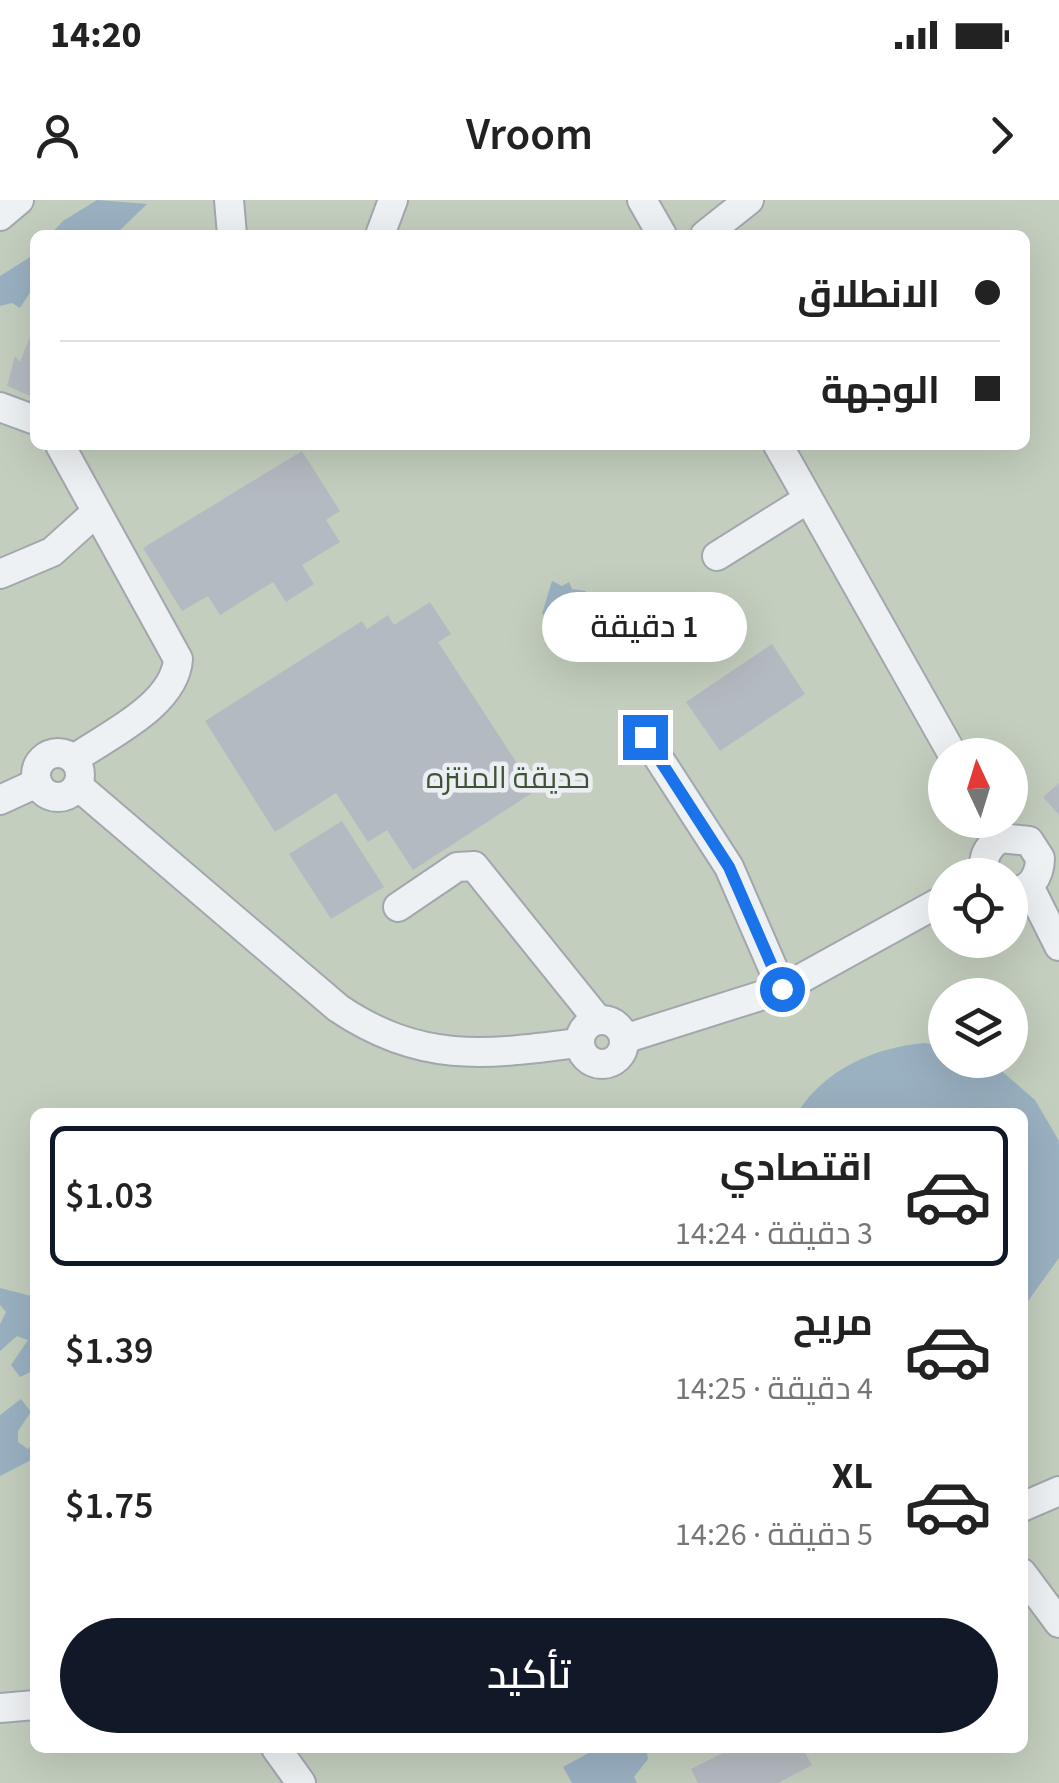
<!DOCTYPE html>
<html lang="ar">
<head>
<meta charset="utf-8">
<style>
	:root { --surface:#fff; --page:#f2f2f2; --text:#222; --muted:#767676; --line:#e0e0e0; --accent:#111827 }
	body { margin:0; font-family:"Source Sans 3",Cairo,sans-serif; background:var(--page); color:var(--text); direction:rtl; height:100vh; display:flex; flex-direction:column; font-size:38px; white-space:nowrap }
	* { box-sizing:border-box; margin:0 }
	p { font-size:32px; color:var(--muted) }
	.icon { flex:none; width:55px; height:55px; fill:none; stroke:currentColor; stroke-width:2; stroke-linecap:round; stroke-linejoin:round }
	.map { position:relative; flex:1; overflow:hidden; direction:ltr }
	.sheet { position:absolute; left:30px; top:908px; width:998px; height:645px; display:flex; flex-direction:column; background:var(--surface); border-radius:15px; box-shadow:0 10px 40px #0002; direction:rtl }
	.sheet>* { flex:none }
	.top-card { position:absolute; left:30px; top:30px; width:1000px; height:220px; border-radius:15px; box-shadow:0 10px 40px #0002; direction:rtl; display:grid; align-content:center; height:220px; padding:0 30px; background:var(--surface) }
	.needle { width:65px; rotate:356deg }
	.controls { position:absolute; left:928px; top:538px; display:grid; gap:20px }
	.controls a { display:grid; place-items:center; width:100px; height:100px; border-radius:50%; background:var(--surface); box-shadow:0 10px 40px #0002; font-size:50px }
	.end { position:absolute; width:45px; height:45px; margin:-22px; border:12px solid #1a73e8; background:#fff; box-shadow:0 0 0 5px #fff }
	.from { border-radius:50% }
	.bubble { position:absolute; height:70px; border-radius:35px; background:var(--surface); box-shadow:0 10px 40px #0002; font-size:32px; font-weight:600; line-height:70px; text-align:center; direction:rtl }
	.top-card b { display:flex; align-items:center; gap:35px; height:95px; font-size:38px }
	.top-card b+b { border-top:2px solid var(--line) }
	.top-card i { width:25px; height:25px; background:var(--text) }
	ul { padding:18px 0 0; list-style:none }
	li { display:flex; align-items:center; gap:30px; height:140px; margin:0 20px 15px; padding:0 10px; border:5px solid transparent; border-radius:15px }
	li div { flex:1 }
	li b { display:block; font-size:38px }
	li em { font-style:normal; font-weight:600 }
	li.on { border-color:var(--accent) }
	li>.icon { width:90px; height:90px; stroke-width:1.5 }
	.primary-button { display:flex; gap:20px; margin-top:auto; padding:20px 30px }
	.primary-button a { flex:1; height:115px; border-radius:60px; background:var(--accent); color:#fff; font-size:40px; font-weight:600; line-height:115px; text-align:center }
	.status { display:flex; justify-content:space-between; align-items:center; height:70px; padding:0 50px; background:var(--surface); direction:ltr }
	.status svg { height:28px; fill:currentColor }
	header { display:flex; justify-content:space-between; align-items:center; height:130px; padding:0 30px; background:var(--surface); font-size:45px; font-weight:600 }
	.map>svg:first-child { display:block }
</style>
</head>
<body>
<div class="status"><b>14:20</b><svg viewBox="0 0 49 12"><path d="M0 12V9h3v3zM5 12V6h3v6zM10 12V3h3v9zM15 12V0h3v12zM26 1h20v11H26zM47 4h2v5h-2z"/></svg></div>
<header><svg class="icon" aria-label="forward" viewBox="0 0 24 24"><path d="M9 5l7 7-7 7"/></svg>Vroom<svg class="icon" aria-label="person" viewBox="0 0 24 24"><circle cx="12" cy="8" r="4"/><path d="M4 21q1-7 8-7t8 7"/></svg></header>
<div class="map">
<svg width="1059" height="1583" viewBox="0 0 1059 1583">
	<rect width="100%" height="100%" fill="#dce0e5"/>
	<path fill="#c3cebe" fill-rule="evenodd" d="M0 0H1059V1583H0ZM35 35H1025V245H35ZM945 555H1010V620H945ZM945 675H1010V740H945ZM945 795H1010V860H945ZM35 912H1022V1548H35Z"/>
	<g fill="#9ab1c2">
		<polygon points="97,0 147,4 115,35 50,35 63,21"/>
		<polygon points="35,54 35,85 20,108 12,103 0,106 0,76"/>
		<polygon points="552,381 562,386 569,382 572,389 586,391 576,426 566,420 560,424 555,417 542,414"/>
		<path d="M925 843 945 847V860H983L997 867 1035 900 1059 941V1058L1023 1108 1022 912H798C825 869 876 847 925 843Z"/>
		<polygon points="0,1088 35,1097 35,1170 20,1177 11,1165 28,1140 17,1136 0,1151 0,1124 6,1112 0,1105"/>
		<polygon points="21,1199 31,1212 18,1231 18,1242 28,1249 35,1241 35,1258 0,1276 0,1215"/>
		<polygon points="598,1548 646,1548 648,1559 634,1577 637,1583 572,1583 563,1567"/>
	</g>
	<g fill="#b4bac1">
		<polygon points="35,124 35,198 7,186 15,156 20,162"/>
		<polygon points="302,251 340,311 326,320 340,342 302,365 314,384 286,402 273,382 220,415 208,396 182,411 143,348"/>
		<polygon points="430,402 451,434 438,442 535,591 413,670 387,630 368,642 336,593 275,632 205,521 362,421 367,429 388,415 394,425"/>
		<polygon points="772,444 805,494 720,551 686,502"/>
		<polygon points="1059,583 1059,615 1043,597"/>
		<polygon points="342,621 384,687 331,719 289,654"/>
		<polygon points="733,1548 802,1548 812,1565 778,1583 698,1583 691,1569"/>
	</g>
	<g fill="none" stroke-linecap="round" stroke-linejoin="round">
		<defs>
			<g id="minor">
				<polyline points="229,0 232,35"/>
				<polyline points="642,0 662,35"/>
				<polyline points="0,16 19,0"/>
				<polyline points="380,35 393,0"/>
				<polyline points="705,35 749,0"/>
				<polyline points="0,207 35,220"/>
				<path d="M60 245 178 459C175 505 108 535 74 559"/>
				<polyline points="778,245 953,555"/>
				<polyline points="717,356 808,299"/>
				<polyline points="0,374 52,352 94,314"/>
				<polyline points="645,537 729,667 782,789"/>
				<circle cx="58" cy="575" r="22"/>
				<path d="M78 586 338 808C421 864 485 855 579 843"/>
				<polyline points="0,600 37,583"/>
				<path d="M985 675C982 657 986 649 1000 638L1029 641 1040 658C1040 676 1030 692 1010 692"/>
				<polyline points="1029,686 1059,746"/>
				<polyline points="398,707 457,667 474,666 598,820"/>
				<circle cx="602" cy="842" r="22"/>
				<polyline points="624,839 782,789 945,699"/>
				<polyline points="1022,1307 1059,1291"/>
				<polyline points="1022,1373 1059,1423"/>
				<polyline points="0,1508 35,1505"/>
				<polyline points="276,1548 301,1583"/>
			</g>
		</defs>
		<use href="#minor" stroke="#a2a7ae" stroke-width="32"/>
		<use href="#minor" stroke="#eef1f3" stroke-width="28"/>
	</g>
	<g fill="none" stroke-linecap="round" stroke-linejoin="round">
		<polyline stroke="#1a73e8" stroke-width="12" points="645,537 729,667 782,789"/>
	</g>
	<g text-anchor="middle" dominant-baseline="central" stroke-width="9" stroke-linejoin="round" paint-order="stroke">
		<g font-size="30" fill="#3e5436" stroke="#ebeff3">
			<text x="508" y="578">حديقة المنتزه</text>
		</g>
	</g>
</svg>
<div class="controls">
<a><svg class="needle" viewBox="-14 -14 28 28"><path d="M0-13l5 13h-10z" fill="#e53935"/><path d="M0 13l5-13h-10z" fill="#767676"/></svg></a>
<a><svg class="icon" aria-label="locate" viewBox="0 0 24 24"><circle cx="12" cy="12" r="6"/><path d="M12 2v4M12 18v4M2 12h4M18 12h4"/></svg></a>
<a><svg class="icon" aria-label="layers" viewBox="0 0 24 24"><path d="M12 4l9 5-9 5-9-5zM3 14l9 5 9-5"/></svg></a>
</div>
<i class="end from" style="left:782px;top:789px"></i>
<i class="end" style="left:645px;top:537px"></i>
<div class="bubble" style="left:542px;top:392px;width:205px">1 دقيقة</div>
<div class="top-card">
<b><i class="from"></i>الانطلاق</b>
<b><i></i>الوجهة</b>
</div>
<section class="sheet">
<ul>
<li class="on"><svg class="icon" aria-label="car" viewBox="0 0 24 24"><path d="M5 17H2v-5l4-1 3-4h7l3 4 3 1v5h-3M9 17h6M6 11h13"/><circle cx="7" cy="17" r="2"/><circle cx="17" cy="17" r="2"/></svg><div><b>اقتصادي</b><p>3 دقيقة · 14:24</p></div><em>$1.03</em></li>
<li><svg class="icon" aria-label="car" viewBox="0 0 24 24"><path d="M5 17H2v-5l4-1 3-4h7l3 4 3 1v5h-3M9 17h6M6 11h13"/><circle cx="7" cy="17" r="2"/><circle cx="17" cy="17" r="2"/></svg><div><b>مريح</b><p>4 دقيقة · 14:25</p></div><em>$1.39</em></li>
<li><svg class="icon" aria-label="car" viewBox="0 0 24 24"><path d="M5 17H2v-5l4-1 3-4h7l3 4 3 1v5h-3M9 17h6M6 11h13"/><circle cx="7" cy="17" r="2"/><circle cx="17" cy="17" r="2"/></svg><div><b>XL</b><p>5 دقيقة · 14:26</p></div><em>$1.75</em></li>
</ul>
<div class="primary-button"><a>تأكيد</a></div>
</section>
</div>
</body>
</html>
